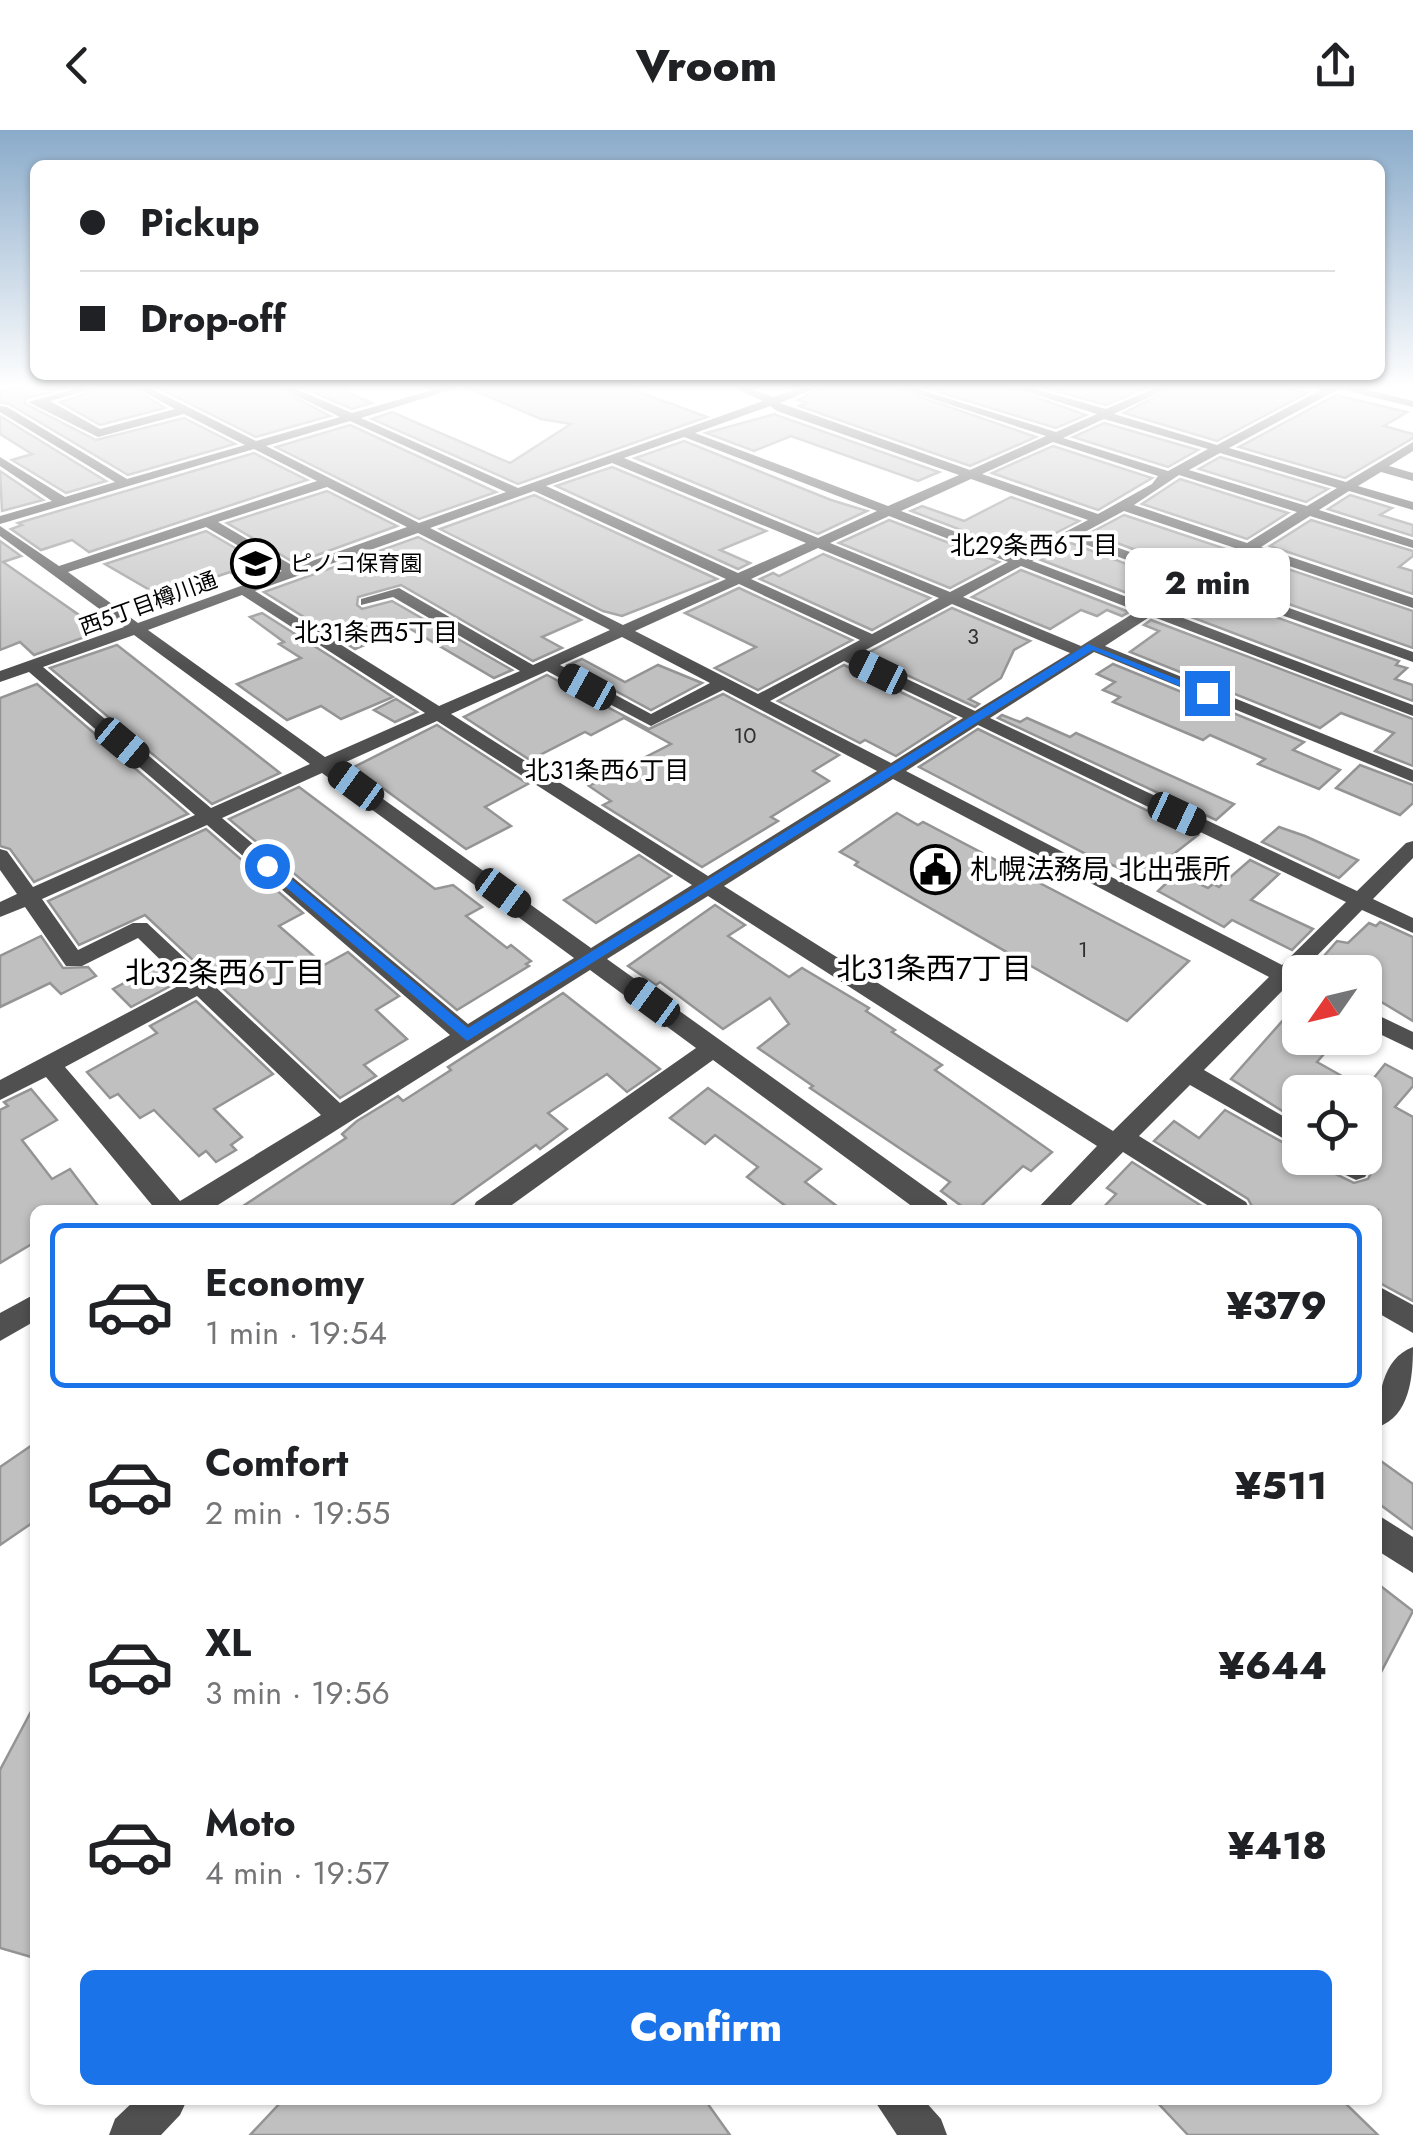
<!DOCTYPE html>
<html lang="en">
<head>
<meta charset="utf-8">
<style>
	:root { --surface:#fff; --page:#f6f6f6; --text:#202124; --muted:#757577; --line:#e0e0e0; --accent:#1a73e8 }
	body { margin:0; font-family:Jost,"Noto Sans JP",sans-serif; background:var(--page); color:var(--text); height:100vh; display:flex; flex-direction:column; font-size:38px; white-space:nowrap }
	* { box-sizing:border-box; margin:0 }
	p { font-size:32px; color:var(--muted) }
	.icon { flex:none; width:55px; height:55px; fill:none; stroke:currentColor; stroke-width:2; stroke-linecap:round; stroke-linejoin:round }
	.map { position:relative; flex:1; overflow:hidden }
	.sheet { position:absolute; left:30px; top:1075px; width:1352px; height:900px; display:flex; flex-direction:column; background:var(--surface); border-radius:15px; box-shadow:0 2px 8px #0004 }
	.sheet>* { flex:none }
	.hud { position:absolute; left:30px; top:30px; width:1355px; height:220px; border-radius:15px; box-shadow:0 2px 8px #0004; display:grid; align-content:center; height:220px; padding:0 50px; background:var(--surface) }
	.needle { width:65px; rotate:236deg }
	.tools { position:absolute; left:1282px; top:825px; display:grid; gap:20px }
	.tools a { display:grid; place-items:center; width:100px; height:100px; border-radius:15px; background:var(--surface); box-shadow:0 2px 8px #0004; font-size:50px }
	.end { position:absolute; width:45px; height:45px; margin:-22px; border:12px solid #1a73e8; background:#fff; box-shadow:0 0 0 5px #fff }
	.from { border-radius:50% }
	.bubble { position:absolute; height:70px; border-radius:15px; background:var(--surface); box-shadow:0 2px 8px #0004; font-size:32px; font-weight:800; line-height:70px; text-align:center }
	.car { position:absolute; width:30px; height:60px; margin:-30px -15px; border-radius:12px; box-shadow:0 0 8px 2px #0007; background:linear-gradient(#222 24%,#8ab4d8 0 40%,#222 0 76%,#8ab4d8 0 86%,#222 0) }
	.hud b { display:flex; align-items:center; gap:35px; height:95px; font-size:38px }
	.hud b+b { border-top:2px solid var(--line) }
	.hud i { width:25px; height:25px; background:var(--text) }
	ul { padding:18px 0 0; list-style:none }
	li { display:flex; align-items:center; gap:30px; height:165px; margin:0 20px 15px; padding:0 30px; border:5px solid transparent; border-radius:15px }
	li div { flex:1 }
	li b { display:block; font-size:38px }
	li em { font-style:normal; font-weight:800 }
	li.current { border-color:var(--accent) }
	li>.icon { width:90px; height:90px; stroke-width:1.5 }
	.action { display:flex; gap:20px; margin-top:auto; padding:20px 50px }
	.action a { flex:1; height:115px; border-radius:15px; background:var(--accent); color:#fff; font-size:40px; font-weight:800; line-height:115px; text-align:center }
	header { display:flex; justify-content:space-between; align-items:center; height:130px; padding:0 50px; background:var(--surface); font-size:45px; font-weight:800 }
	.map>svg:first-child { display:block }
</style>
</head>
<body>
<header><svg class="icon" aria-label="back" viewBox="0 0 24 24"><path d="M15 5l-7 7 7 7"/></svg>Vroom<svg class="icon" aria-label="share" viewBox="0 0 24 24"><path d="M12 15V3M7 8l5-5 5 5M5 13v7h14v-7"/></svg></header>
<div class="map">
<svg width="1413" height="2005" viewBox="0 0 1413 2005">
	<rect width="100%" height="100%" fill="#fff"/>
	<g fill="#c0c0c0" stroke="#949494" stroke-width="2.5">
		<polygon points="29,255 77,255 27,268 24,273 96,310 184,288 235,314 128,345 9,274 0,272 0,261"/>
		<polygon points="111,255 128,255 165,278 100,295 60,272"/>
		<polygon points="152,255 271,255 330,286 256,307"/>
		<polygon points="296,255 349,255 347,262 372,273 352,279"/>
		<polygon points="470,255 620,255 707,287 518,354 372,289 392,282 510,333 571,294 541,289 468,258"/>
		<polygon points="826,255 886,255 1036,307 970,336 799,276 807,273 798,270"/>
		<polygon points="916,255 1001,255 1086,285 1056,298"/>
		<polygon points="1034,255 1153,255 1106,275"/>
		<polygon points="1178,255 1239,255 1255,259 1273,255 1307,263 1217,311 1124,283"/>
		<polygon points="1336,265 1407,282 1384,296 1413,304 1413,308 1345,348 1239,317"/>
		<polygon points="775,284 776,285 939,342 918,351 791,306 754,321 706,303"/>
		<polygon points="0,286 106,351 66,363 12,330 32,324 0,304"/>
		<polygon points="1104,293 1198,320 1168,337 1073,307"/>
		<polygon points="350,295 496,362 419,389 276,317"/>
		<polygon points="684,311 831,370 867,381 818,404 635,328"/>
		<polygon points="1053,316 1152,348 1098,380 992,343"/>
		<polygon points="254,323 307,350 89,422 72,410 41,420 11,399 22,395 18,393"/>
		<polygon points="1220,327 1328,359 1306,372 1199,339"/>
		<polygon points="612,337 766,401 720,420 750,433 738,439 556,356"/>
		<polygon points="0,341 43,370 2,381"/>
		<polygon points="1180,349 1288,383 1247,409 1142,374"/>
		<polygon points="327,361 397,396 295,433 227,393"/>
		<polygon points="534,365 717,449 622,486 603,481 440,399"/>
		<polygon points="1350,365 1392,378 1380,385 1413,395 1413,406 1328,379"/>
		<polygon points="1011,367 1079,391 1019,422 911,381 922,376 964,391"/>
		<polygon points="1124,385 1229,420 1195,442 1090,403"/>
		<polygon points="889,390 999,432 950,458 839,413"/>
		<polygon points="1311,390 1413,421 1413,426 1399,437 1413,441 1413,464 1270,416"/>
		<polygon points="206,401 273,440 244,451 230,442 160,466 105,434"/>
		<polygon points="418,407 581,490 542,507 562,518 533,531 401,455 358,467 357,475 362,479 392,471 512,540 494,548 407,497 355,519 264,462"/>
		<polygon points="0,411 21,426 3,432 102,501 34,525 20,512 0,520"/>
		<polygon points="1071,413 1177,453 1148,471 1041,430"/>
		<polygon points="823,424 930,468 872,500 760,449 773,443 779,446"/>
		<polygon points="1252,427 1413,481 1413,518 1218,449"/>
		<polygon points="1021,440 1129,482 1122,486 1107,480 1097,486 1081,480 1050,499 972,467"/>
		<polygon points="739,458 852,510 758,560 715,538 756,517 685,483"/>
		<polygon points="1200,460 1399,531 1396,535 1407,538 1395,549 1413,555 1413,571 1170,479"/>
		<polygon points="952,478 1030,511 1014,520 1001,548 969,569 979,574 975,577 864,525"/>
		<polygon points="262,483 333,528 393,567 341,589 321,576 287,590 237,554 301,528 279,514 284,512 250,487"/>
		<polygon points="1151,490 1413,589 1413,636 1375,621 1394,603 1341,583 1320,598 1130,522 1159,501 1144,495"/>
		<polygon points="117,515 280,643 212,674 50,538"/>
		<polygon points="582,529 625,552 658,535 702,553 651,580 568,535"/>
		<polygon points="1113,534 1304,612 1293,620 1340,640 1319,659 1258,634 1265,629 1210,605 1203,610 1113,572 1120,567 1103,560 1115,552 1097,544"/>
		<polygon points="844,535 955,588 896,626 865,610 860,613 778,571"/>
		<polygon points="547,545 649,599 723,564 839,625 813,641 829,651 771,687 778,691 702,737 603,675 611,671 589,656 671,614 624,588 591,605 585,602 530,630 464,587"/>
		<polygon points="37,554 188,684 34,752 10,719 0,716 0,568"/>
		<polygon points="396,569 417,582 395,592 374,580"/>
		<polygon points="1002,585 1020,592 1027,588 1070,607 1076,603 1234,674 1216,690 998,588"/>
		<polygon points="437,595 528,654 485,677 511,696 466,719 354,637"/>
		<polygon points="978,599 1198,705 1143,748 1086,724 919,637"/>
		<polygon points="1360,635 1413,655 1413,673 1400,685 1336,658"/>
		<polygon points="299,657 435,759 453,755 482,777 466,786 507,818 511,815 531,831 526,834 529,836 457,880 229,689"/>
		<polygon points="897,683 918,695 923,692 1189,831 1127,891 855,735 858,732 840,722"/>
		<polygon points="1279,697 1305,706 1358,730 1339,748 1262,712"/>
		<polygon points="206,699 303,783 279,796 324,835 348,822 399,866 376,880 407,909 364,935 376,946 340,968 145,785 79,815 48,771"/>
		<polygon points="639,725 671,746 596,793 564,770"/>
		<polygon points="1250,730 1279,744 1251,770 1313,799 1292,820 1232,790 1224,797 1158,761 1177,743 1208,758 1213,754 1219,757"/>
		<polygon points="715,775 745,795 728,806 789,847 802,838 869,878 866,881 895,900 892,902 942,935 935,940 1052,1022 1031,1041 1023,1036 977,1080 967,1080 941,1061 950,1052 810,958 813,956 758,918 789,894 770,868 723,899 660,852 656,855 628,836"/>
		<polygon points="1380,792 1413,807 1413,891 1365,862 1365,842 1310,842 1337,811 1348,813 1369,793 1376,796"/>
		<polygon points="41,806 63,838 88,837 96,846 61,864 50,853 0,877 0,826"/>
		<polygon points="159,834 178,852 131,877 113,859"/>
		<polygon points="563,863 660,939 627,962 607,944 548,983 567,999 540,1019 536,1015 445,1080 237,1080 346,1008 342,1004 357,991 398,966 403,971 451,940 448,937"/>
		<polygon points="196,871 273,944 214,979 242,1007 231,1015 236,1020 216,1032 206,1021 199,1026 154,980 140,988 118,964 110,968 87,942 157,903 150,896"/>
		<polygon points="1300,871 1300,908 1338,908 1317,932 1365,959 1385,934 1413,949 1413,956 1395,977 1413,987 1413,1171 1378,1152 1378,1080 1254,1080 1248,1069 1154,1011 1174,991 1199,1008 1225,980 1300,1022 1300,1028 1317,1028 1323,1038 1354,1053 1368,1049 1373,1039 1360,1028 1365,1028 1365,962 1300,962 1300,992 1231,949"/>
		<polygon points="708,958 821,1039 805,1052 842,1080 791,1080 747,1047 758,1037 715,1005 705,1014 670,988"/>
		<polygon points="31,959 57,990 22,1010 52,1049 70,1039 101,1080 35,1080 35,1112 0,1133 0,980 8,976 4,972"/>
		<polygon points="1132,1032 1208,1080 1101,1080 1116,1064 1107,1058"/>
		<polygon points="35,1313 35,1391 0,1415 0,1337"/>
		<polygon points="1378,1329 1413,1354 1413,1399 1378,1373"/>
		<polygon points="1378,1454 1413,1481 1378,1548"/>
		<polygon points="35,1574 35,1828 0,1818 0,1640"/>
		<polygon points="283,1970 705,1970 730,2005 250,2005"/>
		<polygon points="1155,1970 1342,1970 1378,2005 1188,2005"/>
	</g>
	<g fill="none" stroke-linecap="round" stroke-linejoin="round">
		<g fill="#505050" fill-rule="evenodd">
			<path d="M90 255H107L50 271 100 299 175 279 131 255H144L256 311 340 287 274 255H287L352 283 450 255H466L361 288 518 358 763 271 728 255H743L773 267 809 255H823L780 273 970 340 1046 306 890 255H905L1056 302 1097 284 1005 255H1021L1106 279 1162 255H1175L1114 284 1217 315 1330 255H1349L1413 271V277L1339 259 1229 318 1346 352 1413 312V321L1389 336 1413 343V351L1381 342 1358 356 1413 372V380L1349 361 1319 380 1413 410V418L1310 386 1261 417 1413 468V478L1251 423 1210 450 1413 522V532L1200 456 1162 480 1413 575V586L1151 486 1105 516 1413 640V652L1094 522 990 588 1357 761 1406 713 1413 711V728L1373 769 1413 788V803L1362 780 1299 844 1300 862 1287 856 1204 940 1300 996V1018L1190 955 1139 1006 1246 1072 1250 1080H1215L1123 1022 1066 1080H1036L1097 1016 708 766 607 829 946 1072 950 1080H917L713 930 505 1080H472L476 1072 696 918 590 840 210 1080H156L46 947 0 970V950L184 853 138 808 82 836H66L25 777 0 787V772L17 764 0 740V719L7 721 33 757 195 685 29 542 0 552V541L124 497 0 406V396L59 436 317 351 254 319 0 394V386L52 371 0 336V327L65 367 115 352 0 282V276L7 277 127 349 245 315 184 284 98 307 28 272ZM770 276 777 281 959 345 888 376 695 303ZM1104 289 1208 319 1168 341 1063 308ZM350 291 506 362 419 393 266 316ZM684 307 877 381 818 408 624 328ZM1053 312 1158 346 1152 354 1098 384 982 344ZM1220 323 1337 358 1307 376 1189 340ZM612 333 806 413 738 443 546 356ZM1179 345 1297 382 1247 413 1134 375ZM971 349 1088 390 1019 426 901 381ZM327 357 407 397 295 437 218 392ZM534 361 726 449 623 495 430 398ZM1124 381 1238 419 1195 446 1081 404ZM889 386 1008 432 950 462 830 413ZM206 397 282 441 138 493 68 442ZM418 403 610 500 533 535 399 458 361 469V475L393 467 520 541 439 576 255 461ZM1071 409 1185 452 1148 475 1032 431ZM818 418 939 468 872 504 751 449ZM1021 436 1137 481 1081 516 963 467ZM739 454 860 510 758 564 635 501ZM242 465 425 583 325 627 148 500ZM952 474 1070 523 975 581 856 525ZM134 505 310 634 211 678 43 537ZM622 507 710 553 651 584 560 535ZM844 531 963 588 891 633 770 571ZM547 541 651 596 723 560 877 641 708 746 451 584ZM437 591 692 755 591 818 337 636ZM978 595 1346 772 1282 835 906 641ZM322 643 574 828 468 894 222 688ZM893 649 1269 847 1113 1001 724 756ZM207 695 450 905 340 973 147 793H133L78 820 42 769ZM197 866 321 985 180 1071 65 937Z"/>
			<polygon points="1365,879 1413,902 1413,920 1365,897"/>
			<polygon points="1321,1028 1355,1028 1369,1040 1365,1047 1356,1050 1325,1035"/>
			<polygon points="1378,1156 1413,1175 1413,1203 1378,1183"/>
			<polygon points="35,1164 35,1191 0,1211 0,1183"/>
			<path d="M1413 1217C1413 1246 1410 1286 1378 1297 1378 1268 1381 1229 1413 1217Z"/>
			<polygon points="1378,1385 1413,1407 1413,1443 1378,1421"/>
			<polygon points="135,1970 187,1970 180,1985 161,2005 109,2005 115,1989"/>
			<polygon points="874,1970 924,1970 941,1989 947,2005 897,2005"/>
		</g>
	</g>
	<linearGradient id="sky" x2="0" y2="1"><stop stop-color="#8aabca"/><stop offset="0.48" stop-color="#fff"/><stop offset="1" stop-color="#fff" stop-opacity="0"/></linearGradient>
	<rect width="1413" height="535" fill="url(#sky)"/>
	<polygon fill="#1a73e8" points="1088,514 1213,563 1203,566 1093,520 467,911 261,736 272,733 468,898"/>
	<defs>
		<symbol id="school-ring" viewBox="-11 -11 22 22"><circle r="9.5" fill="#fff" stroke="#000" stroke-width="1.5"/><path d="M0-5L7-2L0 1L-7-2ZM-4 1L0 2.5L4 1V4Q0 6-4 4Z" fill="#000"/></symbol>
		<symbol id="civic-ring" viewBox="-11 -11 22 22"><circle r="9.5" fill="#fff" stroke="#000" stroke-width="1.5"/><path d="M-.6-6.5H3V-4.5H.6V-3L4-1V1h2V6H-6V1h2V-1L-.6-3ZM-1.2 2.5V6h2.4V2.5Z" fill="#000"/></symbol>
	</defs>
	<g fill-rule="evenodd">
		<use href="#school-ring" x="228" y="406" width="55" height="55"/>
		<use href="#civic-ring" x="908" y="712" width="55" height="55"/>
	</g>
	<g text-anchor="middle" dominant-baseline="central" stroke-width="8" stroke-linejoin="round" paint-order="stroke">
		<g font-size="22" fill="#000" stroke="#fff" text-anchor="start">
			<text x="290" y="433">ピノコ保育園</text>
		</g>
		<g font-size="22" fill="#000" stroke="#fff">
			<text transform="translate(148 473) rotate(-20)">西5丁目樽川通</text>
		</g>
		<g font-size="22" fill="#303030">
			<text x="973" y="506">3</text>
			<text x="745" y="605">10</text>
			<text x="1083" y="819">1</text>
		</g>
		<g font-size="25" fill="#000" stroke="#fff">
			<text x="1034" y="415">北29条西6丁目</text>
			<text x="376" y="502">北31条西5丁目</text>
			<text x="607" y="640">北31条西6丁目</text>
		</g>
		<g font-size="28" fill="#000" stroke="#fff" text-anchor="start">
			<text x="970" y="739">札幌法務局 北出張所</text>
		</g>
		<g font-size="30" fill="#000" stroke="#fff">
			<text x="934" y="838">北31条西7丁目</text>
			<text x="225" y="842">北32条西6丁目</text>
		</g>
	</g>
</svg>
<div class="tools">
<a><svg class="needle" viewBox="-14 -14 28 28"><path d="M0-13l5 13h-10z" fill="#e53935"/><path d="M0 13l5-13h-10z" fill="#757577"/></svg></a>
<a><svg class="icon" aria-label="locate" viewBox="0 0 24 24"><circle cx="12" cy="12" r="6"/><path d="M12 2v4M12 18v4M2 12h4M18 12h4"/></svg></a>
</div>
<i class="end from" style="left:267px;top:736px"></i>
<i class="end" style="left:1207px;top:563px"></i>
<div class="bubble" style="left:1125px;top:418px;width:165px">2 min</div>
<i class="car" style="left:878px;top:542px;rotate:296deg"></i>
<i class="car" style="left:587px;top:557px;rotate:299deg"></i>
<i class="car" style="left:122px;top:613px;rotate:130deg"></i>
<i class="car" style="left:356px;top:656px;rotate:306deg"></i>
<i class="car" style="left:1177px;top:684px;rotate:115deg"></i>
<i class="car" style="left:503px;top:763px;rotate:126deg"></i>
<i class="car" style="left:652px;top:872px;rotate:306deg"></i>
<div class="hud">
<b><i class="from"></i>Pickup</b>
<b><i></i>Drop-off</b>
</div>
<section class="sheet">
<ul>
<li class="current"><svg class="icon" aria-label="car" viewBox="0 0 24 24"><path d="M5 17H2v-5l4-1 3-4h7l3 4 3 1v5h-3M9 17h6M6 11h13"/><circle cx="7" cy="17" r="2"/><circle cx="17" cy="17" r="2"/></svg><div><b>Economy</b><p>1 min · 19:54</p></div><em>¥379</em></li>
<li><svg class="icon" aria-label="car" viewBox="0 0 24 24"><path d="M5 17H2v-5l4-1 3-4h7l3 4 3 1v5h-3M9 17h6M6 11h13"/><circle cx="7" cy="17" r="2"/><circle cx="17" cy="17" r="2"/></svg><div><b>Comfort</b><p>2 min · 19:55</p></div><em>¥511</em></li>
<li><svg class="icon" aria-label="car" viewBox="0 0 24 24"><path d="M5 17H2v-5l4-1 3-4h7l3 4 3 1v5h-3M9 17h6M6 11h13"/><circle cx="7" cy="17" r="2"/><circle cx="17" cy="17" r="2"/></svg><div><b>XL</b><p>3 min · 19:56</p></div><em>¥644</em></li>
<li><svg class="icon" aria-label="car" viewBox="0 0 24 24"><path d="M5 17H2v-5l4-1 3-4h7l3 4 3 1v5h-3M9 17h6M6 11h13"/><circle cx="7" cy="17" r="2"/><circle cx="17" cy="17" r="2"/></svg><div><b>Moto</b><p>4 min · 19:57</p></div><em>¥418</em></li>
</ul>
<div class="action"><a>Confirm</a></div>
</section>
</div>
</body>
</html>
